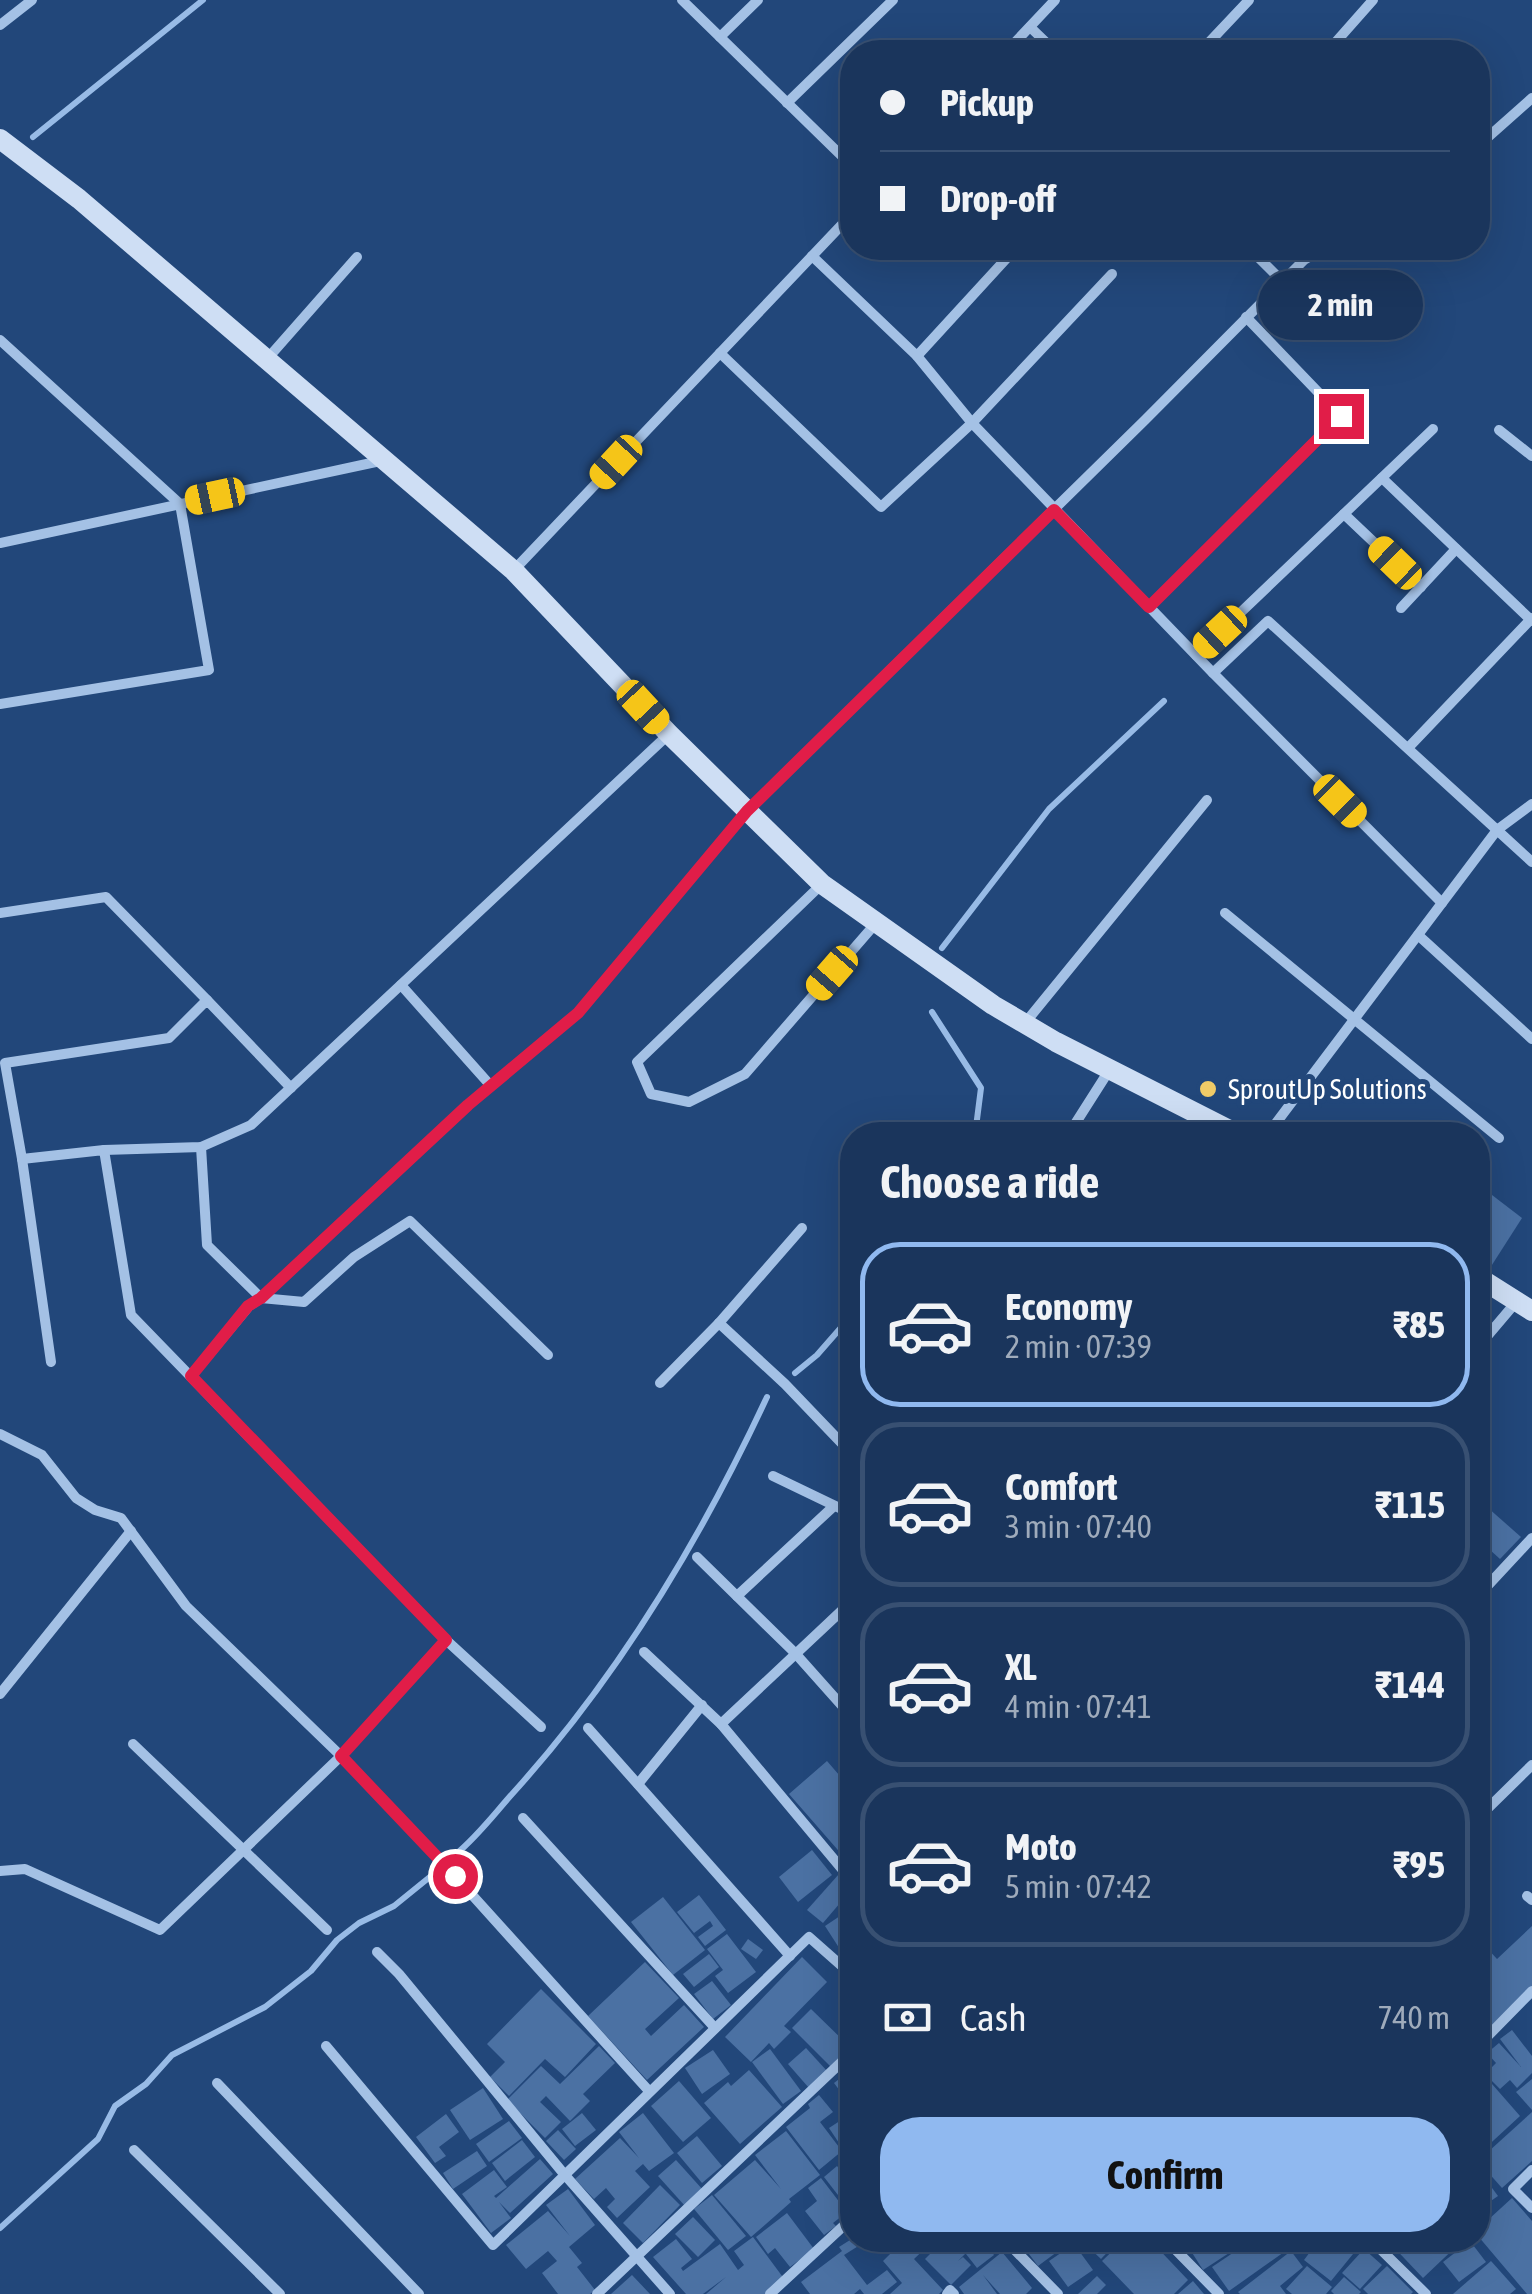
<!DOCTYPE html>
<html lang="en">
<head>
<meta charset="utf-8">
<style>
	:root { --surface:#1a355c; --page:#274065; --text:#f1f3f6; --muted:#9fabbb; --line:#385072; --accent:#90b9f0 }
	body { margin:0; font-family:"Asap Condensed",sans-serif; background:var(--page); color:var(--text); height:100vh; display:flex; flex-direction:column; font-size:38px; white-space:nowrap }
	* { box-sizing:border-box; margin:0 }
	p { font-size:32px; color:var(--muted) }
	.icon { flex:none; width:55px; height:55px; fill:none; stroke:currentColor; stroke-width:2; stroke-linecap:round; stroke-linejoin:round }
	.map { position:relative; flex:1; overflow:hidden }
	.panel { position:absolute; left:840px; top:1122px; width:650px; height:1130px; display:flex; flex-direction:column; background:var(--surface); border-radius:40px; box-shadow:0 10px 40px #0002,0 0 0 2px var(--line) }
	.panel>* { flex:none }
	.hud { position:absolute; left:840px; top:40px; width:650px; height:220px; border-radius:40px; box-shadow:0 10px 40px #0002,0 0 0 2px var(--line); display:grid; align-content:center; height:220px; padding:0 40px; background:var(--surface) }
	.end { position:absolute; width:45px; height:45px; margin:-22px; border:12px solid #e11d48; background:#fff; box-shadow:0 0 0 5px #fff }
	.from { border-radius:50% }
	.bubble { position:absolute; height:70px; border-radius:35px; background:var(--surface); box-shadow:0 10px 40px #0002,0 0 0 2px var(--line); font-size:32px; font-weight:700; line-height:70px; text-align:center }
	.car { position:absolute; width:30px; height:60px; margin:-30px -15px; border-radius:12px; box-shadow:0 0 8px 2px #0007; background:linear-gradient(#f5c518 24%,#345 0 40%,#f5c518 0 76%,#345 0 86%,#f5c518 0) }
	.hud b { display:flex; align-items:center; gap:35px; height:95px; font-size:38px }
	.hud b+b { border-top:2px solid var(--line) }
	.hud i { width:25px; height:25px; background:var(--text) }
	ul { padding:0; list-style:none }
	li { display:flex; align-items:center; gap:30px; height:165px; margin:0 20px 15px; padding:0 20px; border:5px solid var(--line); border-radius:40px }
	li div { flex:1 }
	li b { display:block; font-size:38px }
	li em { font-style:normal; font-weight:700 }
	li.selected { border-color:var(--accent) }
	li>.icon { width:90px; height:90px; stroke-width:1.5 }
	h2 { padding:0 40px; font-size:45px; line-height:120px }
	.pay { display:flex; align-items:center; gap:25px; height:110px; padding:0 40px; font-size:38px }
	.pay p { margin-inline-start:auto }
	.action { display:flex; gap:20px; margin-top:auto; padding:20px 40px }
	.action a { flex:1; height:115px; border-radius:40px; background:var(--accent); color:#111; font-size:40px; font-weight:700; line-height:115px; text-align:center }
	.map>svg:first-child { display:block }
</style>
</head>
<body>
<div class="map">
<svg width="1532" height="2294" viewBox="0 0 1532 2294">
	<rect width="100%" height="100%" fill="#22477a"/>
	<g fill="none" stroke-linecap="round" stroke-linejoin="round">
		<g stroke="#98bbe6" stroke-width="6">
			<polyline points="33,137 203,0"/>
			<polyline points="942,948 1049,809 1164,701"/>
			<polyline points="932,1012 981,1088 975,1135"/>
			<polyline points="795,1373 817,1355 852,1315"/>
			<path d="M456 1854C477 1837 495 1813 513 1793 619 1676 701 1539 767 1397"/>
			<polyline points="0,2228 98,2139 115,2106 146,2084 172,2055 265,2007 311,1971 337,1940 359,1923 394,1906 431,1876"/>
		</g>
	</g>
	<g fill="#4b71a3">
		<polygon points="1492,1195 1522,1218 1490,1268 1478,1259 1478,1216"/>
		<polygon points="1487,1507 1521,1537 1500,1559 1478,1539 1478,1516"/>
		<polygon points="827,1761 846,1783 842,1787 852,1799 852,1849 844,1857 789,1794"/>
		<polygon points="812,1850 832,1875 798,1902 779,1877"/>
		<polygon points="839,1874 852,1889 823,1923 807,1910"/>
		<polygon points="699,1895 726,1930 705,1946 698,1937 713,1926 710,1921 694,1933 677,1912"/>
		<polygon points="663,1897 705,1950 673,1975 631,1922"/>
		<polygon points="852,1908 852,1968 825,1926"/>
		<polygon points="1532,1926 1532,1987 1478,2038 1478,1955 1486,1947 1497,1959"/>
		<polygon points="727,1934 756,1972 728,1993 715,1976 723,1970 707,1949"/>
		<polygon points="748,1939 763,1950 756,1959 741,1949"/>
		<polygon points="709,1954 719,1967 694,1987 683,1974"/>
		<polygon points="802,1957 827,1982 784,2026 791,2032 774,2049 769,2043 751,2062 725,2037"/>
		<polygon points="645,1962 679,1998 645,2029 651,2036 684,2005 704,2027 647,2080 588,2016"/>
		<polygon points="712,1981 731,2005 713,2019 694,1994"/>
		<polygon points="852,1985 852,2012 839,1998"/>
		<polygon points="541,1989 596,2044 565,2077 545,2059 509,2096 490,2077 505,2062 487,2044"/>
		<polygon points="811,2009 850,2047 831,2067 792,2028"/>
		<polygon points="1512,2030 1532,2056 1532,2073 1517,2088 1510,2080 1500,2089 1485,2074 1496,2063 1487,2053 1499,2043 1521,2067 1500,2039"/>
		<polygon points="599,2046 615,2063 583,2094 590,2101 570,2121 546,2096 540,2102 561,2122 545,2138 507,2100 541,2066 560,2084"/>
		<polygon points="806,2048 827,2071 809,2088 788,2064"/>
		<polygon points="770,2049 801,2091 783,2104 752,2062"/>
		<polygon points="713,2050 730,2074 702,2094 685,2068"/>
		<polygon points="1478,2068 1520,2116 1481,2152 1478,2149"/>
		<polygon points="749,2070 782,2107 740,2144 704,2103 728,2082 731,2086"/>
		<polygon points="847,2073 852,2081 852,2107 834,2083"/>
		<polygon points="1532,2079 1532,2110 1516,2092"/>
		<polygon points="679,2081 711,2118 683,2142 651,2106"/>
		<polygon points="483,2088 503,2119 470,2140 450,2110"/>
		<polygon points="819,2095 833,2112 820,2122 842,2151 819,2170 786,2127 810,2108 808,2104"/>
		<polygon points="1532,2112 1532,2161 1502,2188 1478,2161"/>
		<polygon points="582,2113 596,2130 575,2146 562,2129"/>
		<polygon points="643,2113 674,2153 649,2171 643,2164 635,2171 650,2187 617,2218 607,2207 615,2199 606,2188 594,2199 575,2179 620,2138 639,2158 619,2132"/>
		<polygon points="852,2113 852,2138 841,2146 829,2128"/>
		<polygon points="446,2114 459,2132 439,2147 446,2156 435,2163 416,2137"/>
		<polygon points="509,2121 522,2138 489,2162 476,2144"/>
		<polygon points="558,2130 576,2149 564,2160 546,2141"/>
		<polygon points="786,2131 820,2175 789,2199 791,2202 751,2237 714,2195 755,2160 781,2189 755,2155"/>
		<polygon points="697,2136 722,2166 702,2183 677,2153"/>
		<polygon points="522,2140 535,2157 505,2181 492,2163"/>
		<polygon points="477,2151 487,2166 453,2189 443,2173"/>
		<polygon points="852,2152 852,2181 839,2163"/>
		<polygon points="540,2159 553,2174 510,2213 499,2202 511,2218 491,2233 462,2194 494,2170 507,2187 494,2196 496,2198"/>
		<polygon points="676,2160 703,2190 685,2206 658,2176"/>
		<polygon points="837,2166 852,2185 852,2204 848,2208 824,2177"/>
		<polygon points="1478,2169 1498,2196 1478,2210"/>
		<polygon points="821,2178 847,2212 833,2223 836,2226 824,2235 805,2211 817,2201 808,2188"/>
		<polygon points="660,2185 680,2205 643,2243 623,2223"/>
		<polygon points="568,2189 595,2225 569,2247 582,2263 577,2267 595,2290 590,2294 558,2294 542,2273 557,2261 548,2251 526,2269 506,2245 548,2211 570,2236 546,2205"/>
		<polygon points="712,2195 746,2236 728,2250 694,2209"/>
		<polygon points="1512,2198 1532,2221 1532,2294 1527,2294 1478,2236 1478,2222 1485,2215 1489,2219"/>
		<polygon points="787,2213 814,2249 790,2267 775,2248 768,2254 756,2237"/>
		<polygon points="693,2217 715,2240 698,2257 675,2234"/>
		<polygon points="753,2237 785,2280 766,2294 706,2294 726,2277 703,2294 686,2294 653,2257 676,2239 692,2259 681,2268 683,2271 720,2244 738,2270 744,2265 734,2251"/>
		<polygon points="850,2240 868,2240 844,2255 867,2285 887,2270 897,2282 882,2294 864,2294 860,2289 854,2294 810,2294 801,2282 842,2251 839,2247"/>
		<polygon points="882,2240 934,2240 914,2259 943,2290 939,2294 890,2294 902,2283 883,2261 892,2252"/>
		<polygon points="944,2240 979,2240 958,2261 963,2257 971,2265 951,2285 925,2259"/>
		<polygon points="1049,2240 1060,2240 1065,2246 1038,2266 1029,2254"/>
		<polygon points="1081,2240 1119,2240 1101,2259"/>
		<polygon points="1124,2240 1150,2240 1188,2280 1174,2294 1134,2294 1102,2261"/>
		<polygon points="1184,2240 1249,2240 1203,2270"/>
		<polygon points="1252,2240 1301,2240 1229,2291 1212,2267"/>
		<polygon points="1319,2240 1362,2243 1331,2281 1304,2260"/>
		<polygon points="1387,2240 1463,2240 1423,2278"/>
		<polygon points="984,2241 994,2255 977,2268 966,2254"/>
		<polygon points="1470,2241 1486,2262 1459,2282 1443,2262"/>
		<polygon points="1074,2244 1093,2270 1068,2287 1049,2261"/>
		<polygon points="1364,2249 1382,2265 1360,2289 1342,2273"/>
		<polygon points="1291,2251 1303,2267 1280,2286 1286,2294 1240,2294 1238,2292"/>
		<polygon points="1002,2252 1032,2288 1026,2294 1000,2294 983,2275 997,2294 964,2294 959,2287"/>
		<polygon points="1491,2261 1516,2289 1510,2294 1453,2294"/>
		<polygon points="1307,2266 1332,2287 1326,2294 1292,2294 1286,2289"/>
		<polygon points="1387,2266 1413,2292 1411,2294 1368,2294 1363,2289"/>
		<polygon points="632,2275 650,2294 611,2294"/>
		<polygon points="1097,2276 1106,2285 1097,2294 1078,2294"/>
		<polygon points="1344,2277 1361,2292 1359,2294 1334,2294 1331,2291"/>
		<polygon points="1193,2281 1204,2294 1178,2294"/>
	</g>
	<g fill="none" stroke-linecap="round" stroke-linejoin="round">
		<g stroke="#a4c1e5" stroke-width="10">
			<polyline points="682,0 852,166"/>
			<polyline points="0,25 32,0"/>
			<polyline points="1030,27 1056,52"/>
			<polyline points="720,37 758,0"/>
			<polyline points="1006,52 1055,0"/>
			<polyline points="1200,52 1249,0"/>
			<polyline points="1327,52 1373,0"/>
			<polyline points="787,103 893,0"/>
			<polyline points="1478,146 1532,98"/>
			<polyline points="1249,248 1282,281"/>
			<polyline points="812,256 917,356 1016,248"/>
			<polyline points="0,340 180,504 209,670 0,704"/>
			<polyline points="720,353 881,507 972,423 1112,274"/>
			<polyline points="917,356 972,423 1213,673 1268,621 1497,830 1532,804"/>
			<polyline points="268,358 357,257"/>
			<polyline points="1499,430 1532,456"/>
			<polyline points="1382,478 1532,621"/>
			<polyline points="1344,514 1421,587"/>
			<polyline points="0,543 385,460"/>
			<polyline points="514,570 852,214"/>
			<polyline points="1149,607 1341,416 1246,317"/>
			<polyline points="1401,608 1456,549"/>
			<polyline points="1196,655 1433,429"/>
			<polyline points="1213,673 1442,903"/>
			<polyline points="1408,748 1532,618"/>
			<polyline points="822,884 637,1062 651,1094 689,1102 745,1074 876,923"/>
			<polyline points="0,913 106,897 207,1000"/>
			<polyline points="1225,913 1499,1138"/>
			<polyline points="1418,935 1532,1039"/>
			<polyline points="401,985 491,1086"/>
			<polyline points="1025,1023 1207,800"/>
			<polyline points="291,1088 207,1000 169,1038 5,1063 22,1159 104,1150 131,1315 446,1640 541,1727"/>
			<polyline points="1068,1135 1110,1069"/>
			<polyline points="1267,1135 1497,830 1532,862"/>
			<polyline points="201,1147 207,1245 261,1298 468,1105 578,1013 747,811 1145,420 1304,260 1324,248"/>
			<polyline points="104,1150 201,1147 251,1125 669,734"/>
			<polyline points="22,1159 51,1362"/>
			<polyline points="719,1323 785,1384 852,1454"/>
			<polyline points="1478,1347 1517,1301"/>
			<polyline points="191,1376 249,1306 261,1298 304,1302 354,1257 410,1221 548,1355"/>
			<polyline points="660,1383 719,1323 802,1228"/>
			<polyline points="0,1434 42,1455 76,1498 95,1510 121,1518 186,1606 341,1756 455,1876 649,2091"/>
			<polyline points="773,1476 852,1514"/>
			<polyline points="697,1557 795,1653 852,1717"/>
			<polyline points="737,1596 834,1506"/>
			<polyline points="1478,1596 1532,1538"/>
			<polyline points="644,1652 721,1724 852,1881"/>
			<polyline points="0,1694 131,1531"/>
			<polyline points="721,1724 852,1601"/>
			<polyline points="588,1728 790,1956"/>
			<polyline points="133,1744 327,1930"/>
			<polyline points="638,1784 702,1705"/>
			<polyline points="523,1818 715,2028"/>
			<polyline points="1478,1818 1532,1765"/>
			<polyline points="0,1871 25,1869 160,1930 341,1756 446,1640"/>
			<polyline points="1527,1896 1532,1900"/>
			<polyline points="377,1952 399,1974 564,2174 670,2294"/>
			<polyline points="326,2046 493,2245 809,1937 852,1975"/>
			<polyline points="1478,2046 1532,1991"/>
			<polyline points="217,2083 419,2294"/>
			<polyline points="134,2150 280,2294"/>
			<polyline points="1532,2170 1513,2189 1532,2208"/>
			<polyline points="1005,2240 1058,2294"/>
			<polyline points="1166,2240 1219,2294"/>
			<polyline points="1371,2240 1426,2294"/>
			<polyline points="597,2294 850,2054"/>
			<polyline points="770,2294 852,2218"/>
			<polyline points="947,2294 950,2290 954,2294"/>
		</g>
		<g stroke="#cedef4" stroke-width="20">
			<polyline points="0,139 79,199 514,571 669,734 822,884 993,1005 1056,1042 1239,1135"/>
			<polyline points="1478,1277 1532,1311"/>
		</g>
	</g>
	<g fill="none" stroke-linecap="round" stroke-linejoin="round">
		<polyline stroke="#e11d48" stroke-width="12" points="455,1876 341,1756 446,1640 191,1376 248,1306 261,1298 468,1105 578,1013 747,811 1054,510 1149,607 1341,416"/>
	</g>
	<circle fill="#f0cb67" stroke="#22477a" stroke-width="4" cx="1208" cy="1089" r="10"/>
	<g text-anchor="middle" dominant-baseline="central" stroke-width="10" stroke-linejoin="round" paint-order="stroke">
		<g font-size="28" fill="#fff" stroke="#22477a" text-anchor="start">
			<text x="1228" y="1089">SproutUp Solutions</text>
		</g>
	</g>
</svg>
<i class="end from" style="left:455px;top:1876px"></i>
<i class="end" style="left:1341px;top:416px"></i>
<div class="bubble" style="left:1258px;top:270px;width:165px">2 min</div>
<i class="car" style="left:616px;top:462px;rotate:223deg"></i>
<i class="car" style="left:215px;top:496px;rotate:258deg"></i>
<i class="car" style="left:1395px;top:563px;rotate:314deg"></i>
<i class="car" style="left:1220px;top:632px;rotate:227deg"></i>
<i class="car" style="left:643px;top:707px;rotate:137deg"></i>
<i class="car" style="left:1340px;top:801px;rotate:135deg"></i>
<i class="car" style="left:832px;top:973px;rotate:221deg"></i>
<div class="hud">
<b><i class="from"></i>Pickup</b>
<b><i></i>Drop-off</b>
</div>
<section class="panel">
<h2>Choose a ride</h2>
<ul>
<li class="selected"><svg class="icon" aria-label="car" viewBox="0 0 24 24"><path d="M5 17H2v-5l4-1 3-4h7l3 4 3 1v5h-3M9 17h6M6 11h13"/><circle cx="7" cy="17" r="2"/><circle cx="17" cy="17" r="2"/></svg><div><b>Economy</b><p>2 min · 07:39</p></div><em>₹85</em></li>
<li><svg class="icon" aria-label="car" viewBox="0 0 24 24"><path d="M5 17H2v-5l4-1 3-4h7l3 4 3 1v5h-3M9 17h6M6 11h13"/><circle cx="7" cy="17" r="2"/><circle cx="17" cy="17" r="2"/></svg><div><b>Comfort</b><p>3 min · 07:40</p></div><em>₹115</em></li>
<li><svg class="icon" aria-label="car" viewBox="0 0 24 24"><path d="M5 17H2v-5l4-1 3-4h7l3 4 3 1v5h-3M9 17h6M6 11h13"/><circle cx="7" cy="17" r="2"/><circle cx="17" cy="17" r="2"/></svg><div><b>XL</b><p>4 min · 07:41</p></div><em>₹144</em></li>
<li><svg class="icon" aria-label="car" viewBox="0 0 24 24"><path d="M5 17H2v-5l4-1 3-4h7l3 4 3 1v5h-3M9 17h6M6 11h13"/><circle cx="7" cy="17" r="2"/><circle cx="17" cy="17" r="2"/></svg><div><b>Moto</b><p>5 min · 07:42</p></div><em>₹95</em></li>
</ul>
<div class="pay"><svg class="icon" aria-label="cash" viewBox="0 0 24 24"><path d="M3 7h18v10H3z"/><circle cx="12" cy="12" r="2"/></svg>Cash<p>740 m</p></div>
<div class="action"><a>Confirm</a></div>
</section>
</div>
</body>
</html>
